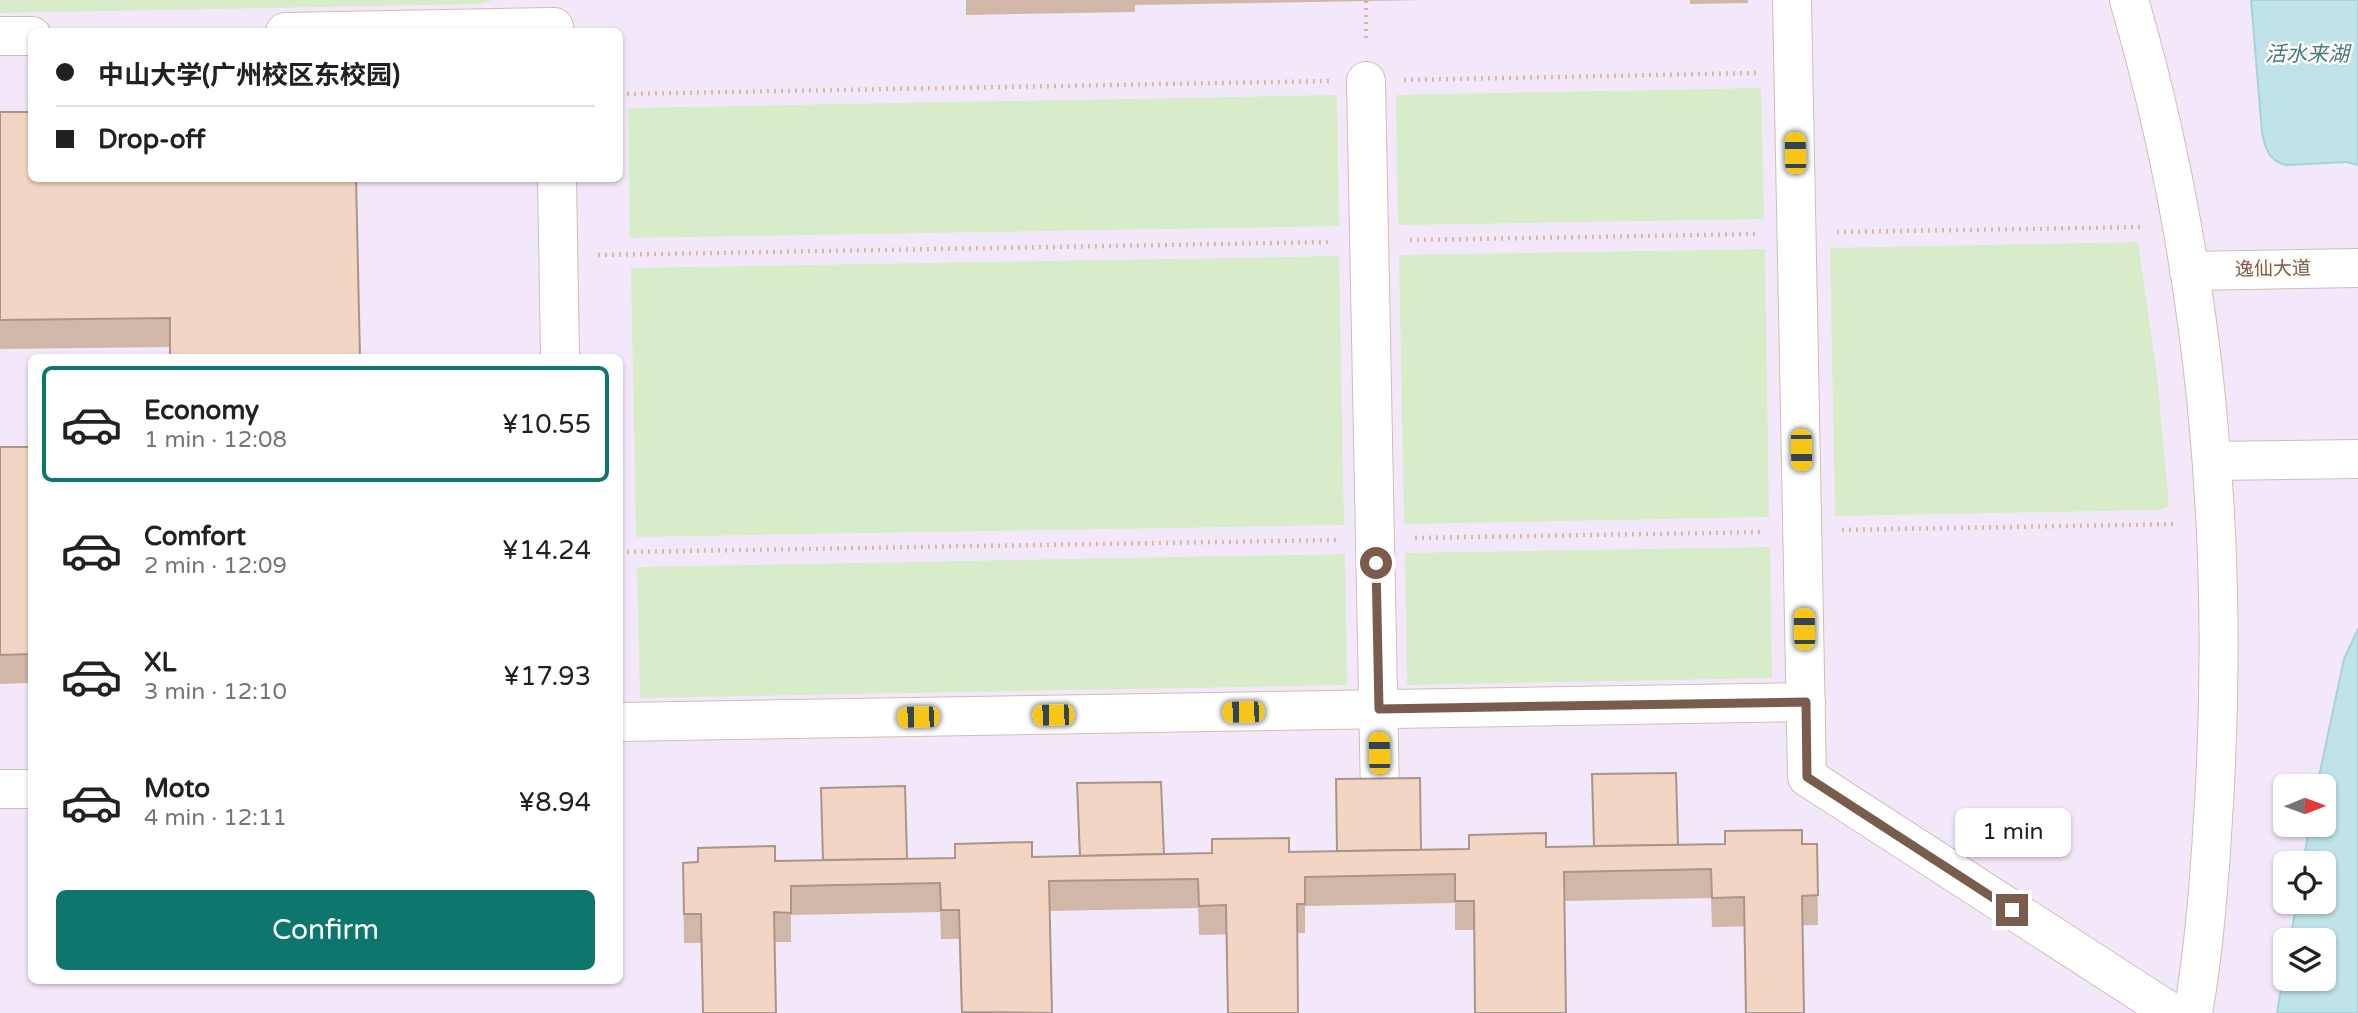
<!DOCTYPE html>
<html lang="en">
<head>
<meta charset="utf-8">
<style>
	:root { --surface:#fff; --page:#f6f6f6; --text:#202124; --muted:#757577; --line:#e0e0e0; --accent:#0f766e }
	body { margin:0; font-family:"Varela Round","Noto Sans SC",sans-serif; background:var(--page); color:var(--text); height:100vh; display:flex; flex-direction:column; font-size:26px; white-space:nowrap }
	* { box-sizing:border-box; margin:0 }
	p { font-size:23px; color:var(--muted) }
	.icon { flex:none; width:38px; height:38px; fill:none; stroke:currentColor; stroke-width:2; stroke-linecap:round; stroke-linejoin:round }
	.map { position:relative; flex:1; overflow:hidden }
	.sheet { position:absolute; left:28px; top:354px; width:595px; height:630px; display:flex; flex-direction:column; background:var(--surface); border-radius:10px; box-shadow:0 2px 5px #0004 }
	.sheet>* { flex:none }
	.banner { position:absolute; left:28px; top:28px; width:595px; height:154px; border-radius:10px; box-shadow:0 2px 5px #0004; display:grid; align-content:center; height:154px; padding:0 28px; background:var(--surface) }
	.needle { width:46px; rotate:89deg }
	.tools { position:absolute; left:2273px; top:774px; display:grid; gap:14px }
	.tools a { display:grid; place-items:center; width:63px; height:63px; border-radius:10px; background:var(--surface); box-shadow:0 2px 5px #0004; font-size:35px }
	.end { position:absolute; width:32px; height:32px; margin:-16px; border:9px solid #7a5c4d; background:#fff; box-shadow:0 0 0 4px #fff }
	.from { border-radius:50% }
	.bubble { position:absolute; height:49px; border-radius:10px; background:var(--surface); box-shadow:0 2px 5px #0004; font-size:23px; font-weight:600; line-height:49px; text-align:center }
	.car { position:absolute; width:21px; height:42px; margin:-21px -10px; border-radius:9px; box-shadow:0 0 5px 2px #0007; background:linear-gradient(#f5c518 24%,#345 0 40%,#f5c518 0 76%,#345 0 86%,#f5c518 0) }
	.banner b { display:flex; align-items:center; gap:24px; height:66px; font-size:26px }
	.banner b+b { border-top:2px solid var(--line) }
	.banner i { width:18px; height:18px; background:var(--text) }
	ul { padding:12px 0 0; list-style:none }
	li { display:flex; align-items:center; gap:21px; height:116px; margin:0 14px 10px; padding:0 14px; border:4px solid transparent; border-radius:10px }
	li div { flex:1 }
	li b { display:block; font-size:26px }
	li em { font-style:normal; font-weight:600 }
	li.current { border-color:var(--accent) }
	li>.icon { width:63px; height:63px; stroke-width:1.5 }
	.action { display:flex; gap:14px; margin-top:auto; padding:14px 28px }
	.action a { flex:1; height:80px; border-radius:10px; background:var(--accent); color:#fff; font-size:28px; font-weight:600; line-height:80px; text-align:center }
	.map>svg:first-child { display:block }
</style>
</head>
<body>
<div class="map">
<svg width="2358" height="1013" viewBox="0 0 2358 1013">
	<rect width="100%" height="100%" fill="#fdf6ec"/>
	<path fill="#f3e8fa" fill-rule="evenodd" d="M0 0H2358V1013H0ZM32 32H620V178H32ZM32 357H620V980H32ZM2286 786H2324V824H2286ZM2286 863H2324V901H2286ZM2286 940H2324V978H2286Z"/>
	<g fill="#d8ecc9">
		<polygon points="0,0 493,0 480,4 0,13"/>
		<polygon points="1761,88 1764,219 1398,225 1396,95"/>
		<polygon points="1337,95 1339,226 630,238 628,108"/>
		<polygon points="2138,242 2157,375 2169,507 2158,510 1835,516 1830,248"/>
		<polygon points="1765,249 1769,517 1404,524 1399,255"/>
		<polygon points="1339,256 1344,525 636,537 631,268"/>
		<polygon points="1770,547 1772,678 1407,685 1405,553"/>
		<polygon points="1345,554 1347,685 640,698 637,567"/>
	</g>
	<g fill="#bfe3e8" stroke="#a5d3da" stroke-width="2">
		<path d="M2251 0H2358V165L2347 162 2287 165C2269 162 2265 148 2262 132Z"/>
		<polygon points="2358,629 2358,1013 2277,1013 2285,963 2286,978 2324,978 2324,940 2290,940 2297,901 2324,901 2324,863 2303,863 2310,824 2324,824 2324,786 2317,786 2344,659"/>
	</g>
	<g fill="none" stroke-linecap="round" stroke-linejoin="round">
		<defs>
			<g id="minor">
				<polyline points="1792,0 1807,777 2172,1013"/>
				<path d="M2129 0C2205 260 2230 533 2214 802 2210 872 2205 944 2193 1013"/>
				<polyline points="285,32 554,27 555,32"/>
				<polyline points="0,36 32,36"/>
				<polyline points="1366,81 1380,796"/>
				<polyline points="557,178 560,357"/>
				<polyline points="2189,271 2358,268"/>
				<polyline points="2213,461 2358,459"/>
				<polyline points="620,722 1806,702"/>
				<polyline points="0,789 32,789"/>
			</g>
		</defs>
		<use href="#minor" stroke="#d1beb0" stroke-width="40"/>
		<g stroke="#d9b8a5" stroke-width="4.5" stroke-dasharray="2 5" stroke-linecap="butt">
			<polyline points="1366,1 1366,42"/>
			<polyline points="1404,80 1756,73"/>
			<polyline points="620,94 1329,81"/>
			<polyline points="1837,232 2143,227"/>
			<polyline points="1410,240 1758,234"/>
			<polyline points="598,255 1331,242"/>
			<polyline points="1842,530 2176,524"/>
			<polyline points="1415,538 1763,532"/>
			<polyline points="620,552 1336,540"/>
		</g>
		<use href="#minor" stroke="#fff" stroke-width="38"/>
	</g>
	<g fill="#d1b7a8">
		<polygon points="966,0 1424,0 1135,5 1135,12 966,15"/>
		<polygon points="1690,0 1748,0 1748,3 1690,4"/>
		<polygon points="0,112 356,178 170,347 0,349"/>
		<polygon points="0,447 32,447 32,683 0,684"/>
		<polygon points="1077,783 1164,854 1546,847 1817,844 1818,925 1712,927 1711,898 1564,901 1474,930 1455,930 1455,903 1305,906 1305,933 1199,935 1198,908 1050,911 1052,1013 961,1013 959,939 941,939 940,912 791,915 791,942 684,943 683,863 1079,856"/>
	</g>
	<g fill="#f3d5c3" stroke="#aa9588" stroke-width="2">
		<polygon points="0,112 32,112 32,178 356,178 360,357 170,357 170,318 0,320"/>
		<polygon points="0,447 32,447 32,654 0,655"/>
		<polygon points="1676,773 1678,845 1594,846 1592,774"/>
		<polygon points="1420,778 1421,850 1337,851 1336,779"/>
		<polygon points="1161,782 1164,854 1080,856 1077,783"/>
		<polygon points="905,786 907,859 823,860 821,788"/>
		<polygon points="1802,830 1802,844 1817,844 1818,895 1802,896 1804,1013 1746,1013 1744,897 1712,898 1711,869 1564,872 1566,1013 1475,1013 1474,901 1455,901 1455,874 1305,877 1305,904 1297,904 1298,1013 1228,1013 1226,905 1199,906 1198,879 1049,881 1052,1013 962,1012 959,910 941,910 940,883 791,886 791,913 774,912 776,1013 703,1013 701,914 684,914 683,863 698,862 698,848 775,846 775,861 955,858 955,844 1032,842 1032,857 1212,853 1212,839 1289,838 1289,852 1469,849 1469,835 1546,833 1546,847 1725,844 1725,831"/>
	</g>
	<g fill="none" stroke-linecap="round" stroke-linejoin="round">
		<polyline stroke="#7a5c4d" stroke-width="9" points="1376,563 1379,709 1806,702 1807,777 2012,910"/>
	</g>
	<g text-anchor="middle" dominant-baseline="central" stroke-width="5" stroke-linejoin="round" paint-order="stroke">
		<g font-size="19" fill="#7a5c4d" stroke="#fffaf3">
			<text transform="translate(2273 269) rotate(-1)">逸仙大道</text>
		</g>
		<g font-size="21" font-style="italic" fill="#437c86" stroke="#fffaf3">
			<text x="2307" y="54">活水来湖</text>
		</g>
	</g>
</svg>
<div class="tools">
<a><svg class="needle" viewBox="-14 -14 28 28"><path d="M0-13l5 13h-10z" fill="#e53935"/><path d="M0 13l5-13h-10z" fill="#757577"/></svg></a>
<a><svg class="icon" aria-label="locate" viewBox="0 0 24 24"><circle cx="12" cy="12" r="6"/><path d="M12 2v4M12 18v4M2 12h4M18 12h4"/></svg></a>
<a><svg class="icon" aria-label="layers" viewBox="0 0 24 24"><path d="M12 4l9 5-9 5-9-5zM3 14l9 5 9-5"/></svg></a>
</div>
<i class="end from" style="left:1376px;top:563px"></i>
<i class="end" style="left:2012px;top:910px"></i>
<div class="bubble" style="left:1955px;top:808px;width:116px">1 min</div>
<i class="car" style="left:1795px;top:153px;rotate:359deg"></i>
<i class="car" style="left:1801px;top:450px;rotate:179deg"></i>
<i class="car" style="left:1804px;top:629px;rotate:359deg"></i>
<i class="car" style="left:1243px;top:712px;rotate:269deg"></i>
<i class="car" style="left:1053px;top:715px;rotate:269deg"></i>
<i class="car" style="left:918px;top:717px;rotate:269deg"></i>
<i class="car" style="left:1379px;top:753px;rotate:359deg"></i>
<div class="banner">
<b><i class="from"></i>中山大学(广州校区东校园)</b>
<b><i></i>Drop-off</b>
</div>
<section class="sheet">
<ul>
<li class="current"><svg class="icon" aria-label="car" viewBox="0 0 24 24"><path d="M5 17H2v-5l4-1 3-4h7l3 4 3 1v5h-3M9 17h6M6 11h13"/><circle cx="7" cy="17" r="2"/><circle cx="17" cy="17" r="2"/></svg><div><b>Economy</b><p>1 min · 12:08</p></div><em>¥10.55</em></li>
<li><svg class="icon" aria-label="car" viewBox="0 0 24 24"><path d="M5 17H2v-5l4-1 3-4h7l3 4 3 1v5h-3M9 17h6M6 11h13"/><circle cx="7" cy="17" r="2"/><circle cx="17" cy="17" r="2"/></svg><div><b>Comfort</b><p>2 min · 12:09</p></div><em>¥14.24</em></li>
<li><svg class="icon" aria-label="car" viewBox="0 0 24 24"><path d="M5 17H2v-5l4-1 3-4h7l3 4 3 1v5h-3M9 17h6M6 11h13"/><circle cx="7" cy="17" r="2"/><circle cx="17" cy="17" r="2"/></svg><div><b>XL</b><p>3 min · 12:10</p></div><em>¥17.93</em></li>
<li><svg class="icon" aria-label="car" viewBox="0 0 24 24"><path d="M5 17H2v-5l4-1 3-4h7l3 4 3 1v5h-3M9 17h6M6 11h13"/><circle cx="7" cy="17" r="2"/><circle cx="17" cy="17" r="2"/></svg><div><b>Moto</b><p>4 min · 12:11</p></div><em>¥8.94</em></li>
</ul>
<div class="action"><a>Confirm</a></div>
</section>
</div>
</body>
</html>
